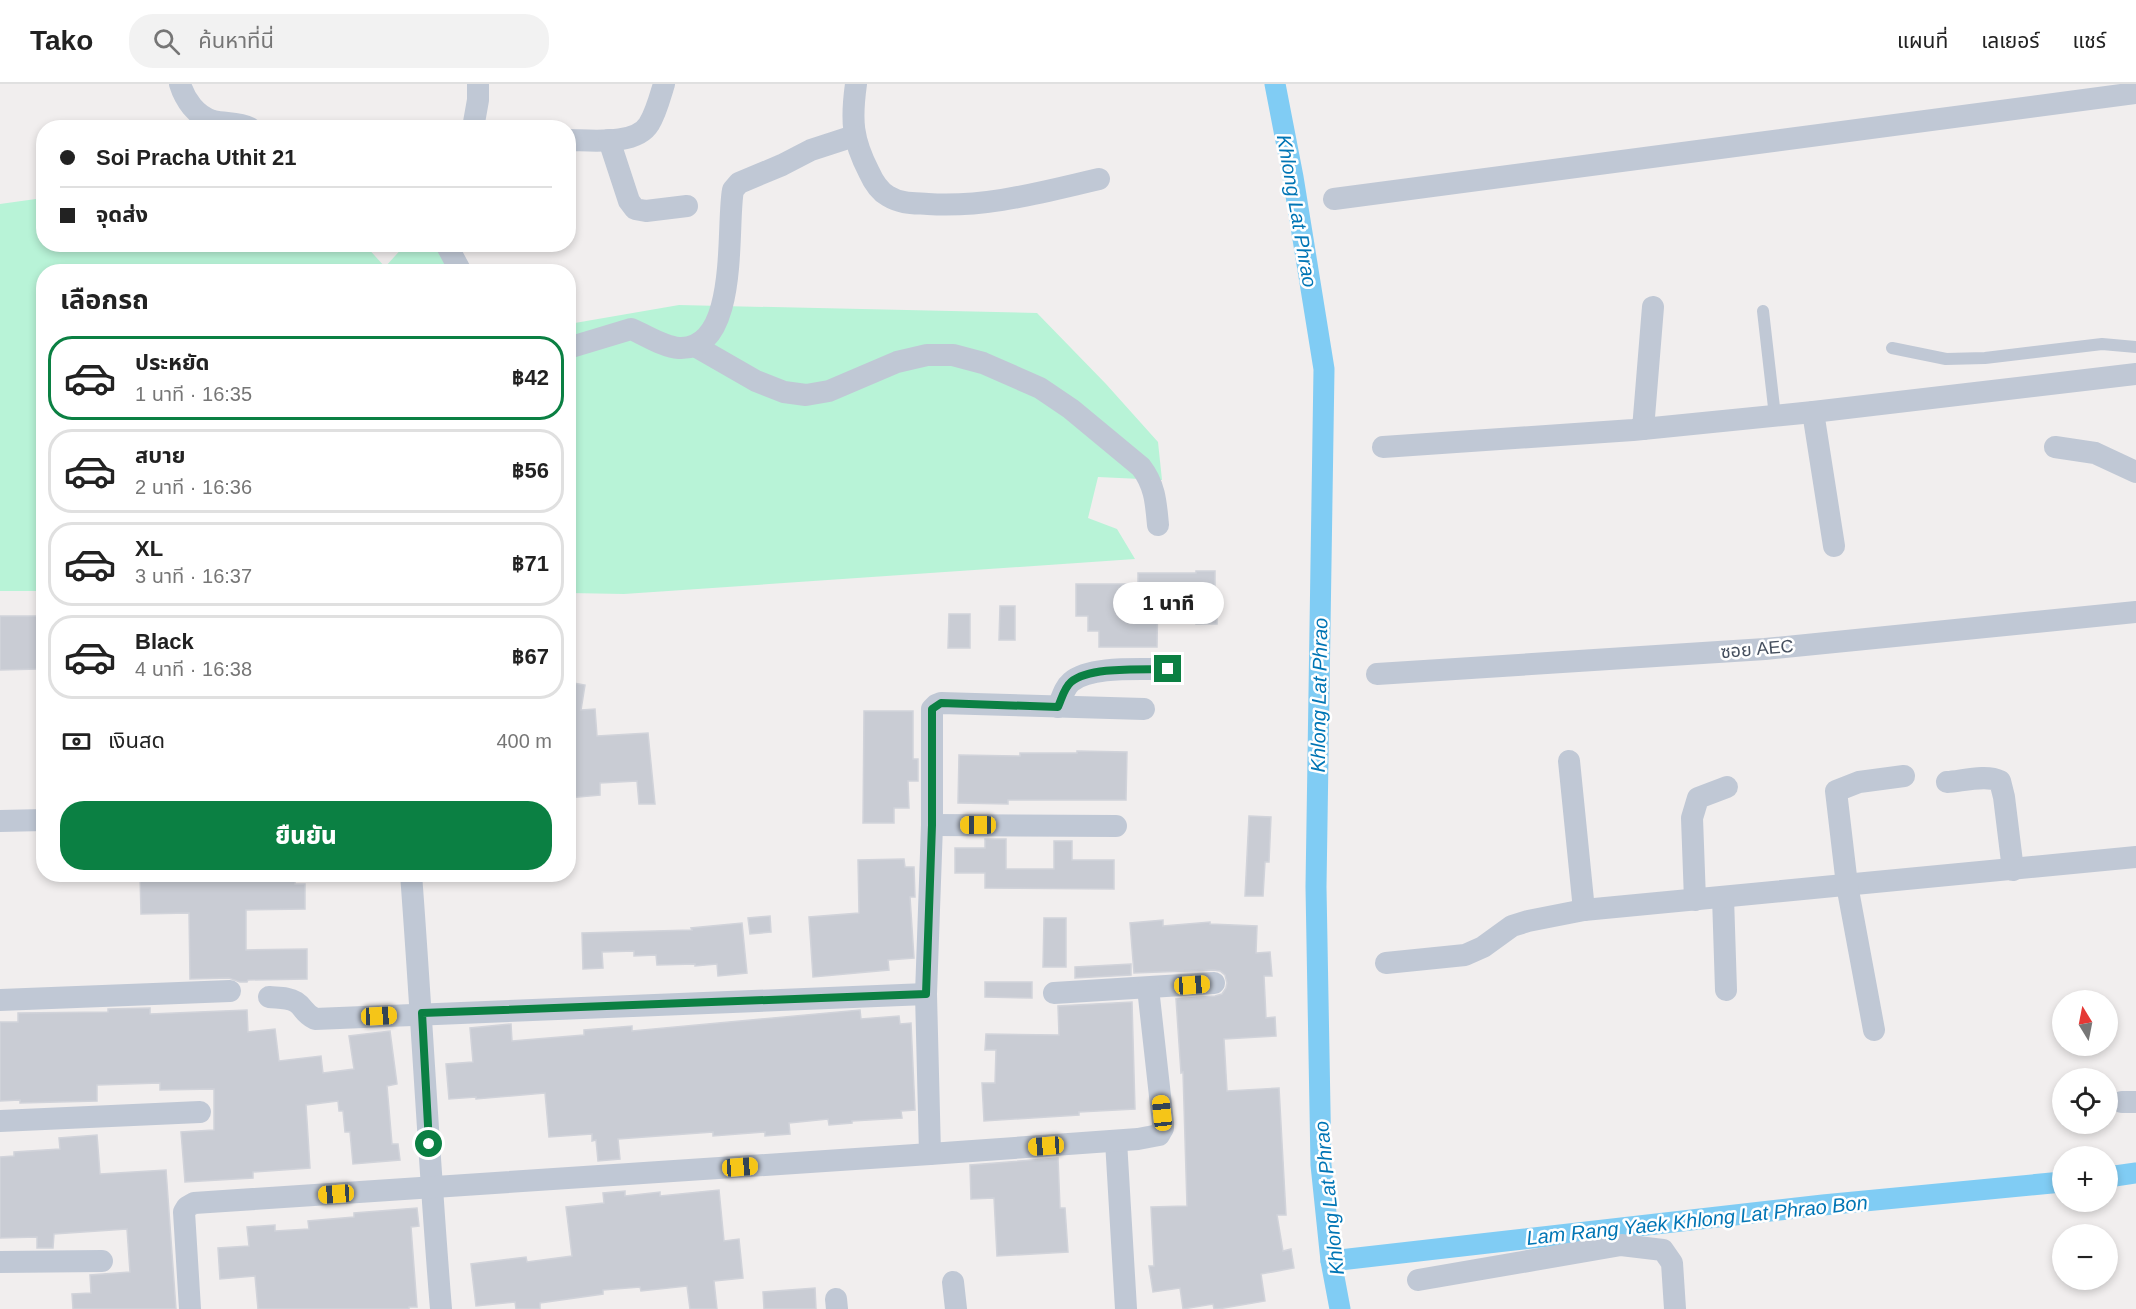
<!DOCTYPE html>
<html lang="th">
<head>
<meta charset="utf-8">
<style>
	:root { --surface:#fff; --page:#f2f2f2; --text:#222; --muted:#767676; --line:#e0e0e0; --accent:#0b8043 }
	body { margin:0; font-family:Helvetica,"Noto Sans Thai",sans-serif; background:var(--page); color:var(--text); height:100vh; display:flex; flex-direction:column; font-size:22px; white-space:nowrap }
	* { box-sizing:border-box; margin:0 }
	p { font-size:20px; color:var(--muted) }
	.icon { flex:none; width:33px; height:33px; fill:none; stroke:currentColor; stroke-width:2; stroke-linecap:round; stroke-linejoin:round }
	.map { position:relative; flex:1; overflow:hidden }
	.panel { position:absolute; left:36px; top:180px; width:540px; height:618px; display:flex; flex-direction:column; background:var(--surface); border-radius:24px; box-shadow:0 3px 9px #0003 }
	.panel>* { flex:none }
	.guide { position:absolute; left:36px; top:36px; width:540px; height:132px; border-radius:24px; box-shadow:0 3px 9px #0003; display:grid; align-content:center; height:132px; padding:0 24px; background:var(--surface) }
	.needle { width:39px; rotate:350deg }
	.controls { position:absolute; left:2052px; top:906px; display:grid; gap:12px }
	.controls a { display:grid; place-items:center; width:66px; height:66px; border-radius:50%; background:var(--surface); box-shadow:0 3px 9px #0003; font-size:30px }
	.end { position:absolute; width:27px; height:27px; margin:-14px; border:8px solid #0b8043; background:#fff; box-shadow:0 0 0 3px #fff }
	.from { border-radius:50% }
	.bubble { position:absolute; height:42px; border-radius:21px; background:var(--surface); box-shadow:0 3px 9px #0003; font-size:20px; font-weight:800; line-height:42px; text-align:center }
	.car { position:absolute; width:18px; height:36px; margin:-18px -9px; border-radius:8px; box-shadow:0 0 4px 2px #0007; background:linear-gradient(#f5c518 24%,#345 0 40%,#f5c518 0 76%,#345 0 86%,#f5c518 0) }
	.guide b { display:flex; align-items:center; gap:21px; height:57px; font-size:22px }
	.guide b+b { border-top:2px solid var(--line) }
	.guide i { width:15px; height:15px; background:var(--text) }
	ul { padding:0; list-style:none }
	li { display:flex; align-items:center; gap:18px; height:84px; margin:0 12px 9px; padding:0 12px; border:3px solid var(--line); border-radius:24px }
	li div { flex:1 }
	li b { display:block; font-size:22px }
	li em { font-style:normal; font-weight:800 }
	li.selected { border-color:var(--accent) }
	li>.icon { width:54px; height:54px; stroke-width:1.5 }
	h2 { padding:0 24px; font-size:27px; line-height:72px }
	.pay { display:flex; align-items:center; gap:15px; height:66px; padding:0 24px; font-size:22px }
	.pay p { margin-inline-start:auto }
	.button { display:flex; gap:12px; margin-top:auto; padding:12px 24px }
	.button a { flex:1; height:69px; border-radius:24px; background:var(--accent); color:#fff; font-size:24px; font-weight:800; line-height:69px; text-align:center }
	header { display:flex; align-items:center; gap:36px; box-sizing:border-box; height:84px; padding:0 30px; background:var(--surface); border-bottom:2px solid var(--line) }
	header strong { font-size:28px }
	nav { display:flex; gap:33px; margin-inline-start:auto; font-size:21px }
	.search { width:420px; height:54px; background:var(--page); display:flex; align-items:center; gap:15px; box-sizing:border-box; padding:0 21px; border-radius:24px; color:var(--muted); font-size:22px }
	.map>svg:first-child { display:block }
</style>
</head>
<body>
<header>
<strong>Tako</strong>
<div class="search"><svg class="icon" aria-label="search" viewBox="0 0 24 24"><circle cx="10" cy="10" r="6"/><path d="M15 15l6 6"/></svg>ค้นหาที่นี่</div>
<nav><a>แผนที่</a><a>เลเยอร์</a><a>แชร์</a></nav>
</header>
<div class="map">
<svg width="2136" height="1225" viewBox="0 0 2136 1225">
	<rect width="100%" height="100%" fill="#f1eeee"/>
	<g fill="#b8f3d7">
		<polygon points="43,114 44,160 365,161 385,183 405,161 433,161 461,187 44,188 43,507 0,507 0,120"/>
		<polygon points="679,221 1037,229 1106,300 1158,358 1162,396 1098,393 1088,434 1117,445 1135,475 624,510 569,509 569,240"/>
	</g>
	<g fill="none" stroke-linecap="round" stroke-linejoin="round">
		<g stroke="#80ccf4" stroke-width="21">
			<polyline points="1275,0 1293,93 1324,285 1316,803 1321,1081 1331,1177 1340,1225"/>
			<polyline points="2108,1093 2136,1089"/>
			<polyline points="1331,1177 1823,1121 2062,1098"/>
		</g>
	</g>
	<g fill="#c9ccd4" stroke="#d1d3da" stroke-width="1.5">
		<polygon points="1196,487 1215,487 1215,505 1217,505 1217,540 1196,540 1196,507 1158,507 1157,563 1099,563 1099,547 1088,547 1088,532 1076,532 1076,500 1138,500 1138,489 1196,489"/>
		<polygon points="1000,522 1015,522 1015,556 999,556"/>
		<polygon points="949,530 970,530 970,564 948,564"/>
		<polygon points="0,532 39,532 39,549 44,549 44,572 38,572 38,585 0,586"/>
		<polygon points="568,598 585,601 581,626 595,625 597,652 648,649 655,720 639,720 637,697 600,699 600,711 568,714"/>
		<polygon points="864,627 913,627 913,675 918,675 918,697 908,697 909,724 894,724 894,739 863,739"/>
		<polygon points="1077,667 1127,668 1126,716 1008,716 1008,720 958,719 959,671 1020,672 1020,669 1077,669"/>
		<polygon points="1249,732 1271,733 1269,778 1265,778 1263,812 1245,812"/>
		<polygon points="985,755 1006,755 1006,785 1054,785 1054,757 1072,757 1072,776 1114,776 1114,805 985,804 985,789 955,789 955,764 985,764"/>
		<polygon points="904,775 905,783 914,783 915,813 910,813 914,874 888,876 889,886 813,893 809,833 859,829 858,776"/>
		<polygon points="295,790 295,800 305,800 305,825 246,826 246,866 307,865 307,895 248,896 247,898 240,898 229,894 190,895 189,829 141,830 140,791"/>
		<polygon points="770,832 771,848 750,850 748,834"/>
		<polygon points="1044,834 1066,834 1066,883 1043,883"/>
		<polygon points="1163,836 1163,842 1210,838 1210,840 1257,842 1256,869 1270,868 1272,892 1264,892 1266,934 1275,933 1276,952 1224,955 1227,1007 1279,1004 1286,1131 1277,1131 1283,1167 1291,1165 1294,1184 1261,1190 1265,1217 1218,1225 1214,1225 1213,1220 1183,1225 1180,1204 1153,1208 1149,1182 1154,1182 1151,1123 1187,1122 1183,988 1181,989 1176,915 1215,912 1222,910 1226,904 1227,899 1225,891 1220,887 1214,886 1134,889 1130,839"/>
		<polygon points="742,839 747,889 718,892 717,880 695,882 695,880 657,881 656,871 634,872 634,867 602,868 603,884 583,885 582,849 692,846 691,844"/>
		<polygon points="1131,880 1131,891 1075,894 1075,883"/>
		<polygon points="985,898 1032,898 1032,914 985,913"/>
		<polygon points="1132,918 1135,1025 1079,1028 1079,1031 984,1037 982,999 995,999 996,966 985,966 986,950 1059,951 1058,922"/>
		<polygon points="150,924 150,930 247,926 248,948 275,945 279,977 321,972 323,989 354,985 349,952 390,947 397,1000 387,1002 392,1060 398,1060 400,1076 353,1080 350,1048 345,1048 343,1027 339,1027 338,1017 306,1021 310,1084 253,1088 253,1094 185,1098 181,1048 214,1046 214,1005 160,1006 160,999 97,1001 97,1017 20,1019 20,1016 0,1017 0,938 18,938 18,929 108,928 108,925"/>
		<polygon points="860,926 861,935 899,932 900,940 911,939 915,1026 901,1027 902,1034 852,1037 852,1039 829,1041 828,1035 789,1039 790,1050 765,1052 765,1048 713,1052 713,1048 618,1055 620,1075 598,1077 596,1056 592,1057 592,1050 549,1053 545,1009 476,1015 476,1013 449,1015 446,980 473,978 470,944 511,940 512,957 584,951 584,946 632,942 632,947"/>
		<polygon points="97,1051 100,1090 166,1086 176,1225 73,1225 72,1210 91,1209 90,1191 130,1188 127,1145 54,1150 53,1164 37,1164 37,1153 0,1154 0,1073 14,1072 14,1068 60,1065 59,1054"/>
		<polygon points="1058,1074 1060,1124 1065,1124 1068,1168 997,1172 994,1114 971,1115 970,1081"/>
		<polygon points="719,1106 724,1157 739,1155 743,1194 714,1197 717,1225 690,1225 687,1202 641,1207 640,1203 603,1206 603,1210 540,1219 540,1225 516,1225 515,1218 476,1222 471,1180 526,1173 527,1178 572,1172 566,1123 604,1119 603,1109 625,1107 625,1112 660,1108 660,1112"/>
		<polygon points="417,1124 419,1142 411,1143 417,1223 409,1223 409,1225 258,1225 255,1192 220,1195 218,1164 249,1162 247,1143 275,1141 275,1147 309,1145 308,1137 354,1133 354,1129"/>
		<polygon points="815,1204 816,1225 764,1225 763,1208"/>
	</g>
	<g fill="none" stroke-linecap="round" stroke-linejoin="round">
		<g stroke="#c0c8d5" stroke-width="12">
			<polyline points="1763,227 1775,332"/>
			<polyline points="1892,264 1946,275 1985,274 2102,260 2136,263"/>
		</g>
		<g stroke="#c0c8d5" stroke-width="22">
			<path d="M180 0C185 16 196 32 213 37 226 40 238 38 250 44"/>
			<path d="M856 0C851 36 852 55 869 88 873 97 879 107 888 112 901 120 914 119 928 120 986 124 1042 108 1099 95"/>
			<polyline points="473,44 478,16 478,0"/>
			<path d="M568 56C590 56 636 62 649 40 656 29 660 13 664 0"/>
			<polyline points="609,56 629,117 635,125 646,127 687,122"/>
			<polyline points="1334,115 2136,9"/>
			<polyline points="446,160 461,188"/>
			<path d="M695 262 756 297 784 308 806 311 829 307 897 278 927 271H953L983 279 1040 304 1071 325 1141 383C1155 401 1156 419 1158 441"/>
			<path d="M568 264 631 245C646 251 663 263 679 264 740 267 726 142 733 106L739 99 782 81 811 66 854 52"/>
			<polyline points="1813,328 1834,462"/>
			<polyline points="1643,345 1653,223"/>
			<polyline points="1383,363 1633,346 1813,328 2136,290"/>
			<polyline points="2055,363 2095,369 2136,388"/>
			<polyline points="1377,590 1765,565 2136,528"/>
			<path d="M1058 623C1062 614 1064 604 1071 598 1091 581 1143 586 1168 585"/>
			<polyline points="1569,677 1584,826"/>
			<path d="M1947 698C1962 697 1986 690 2000 697L2004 713 2013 786"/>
			<polyline points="0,737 44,736"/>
			<polyline points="932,741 1116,742"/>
			<path d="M411 790C422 935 429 1080 441 1225"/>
			<polyline points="1723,813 1726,906"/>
			<polyline points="1695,816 1692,734 1698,714 1727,703"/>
			<polyline points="1386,879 1465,871 1483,863 1512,842 1528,837 1584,826 2136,773"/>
			<polyline points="1054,909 1214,899"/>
			<path d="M269 913C278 914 288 913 296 918 304 923 303 929 315 935L926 910"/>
			<polyline points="0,916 230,907"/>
			<polyline points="1874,946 1847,801 1836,707 1859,698 1904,692"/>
			<polyline points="2122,1018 2136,1018"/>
			<polyline points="0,1037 200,1028"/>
			<polyline points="1116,1057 1126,1225"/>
			<polyline points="930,1070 1138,1055 1159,1051 1163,1044 1163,1039 1148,904"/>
			<polyline points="0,1178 102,1177"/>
			<polyline points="1418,1196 1621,1161 1663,1166 1672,1179 1675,1225"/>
			<polyline points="953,1198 956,1225"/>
			<polyline points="836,1215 837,1225"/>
			<polyline points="190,1225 184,1128 187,1123 194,1119 930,1070 926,910 932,741 932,625 936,621 941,619 1144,625"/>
		</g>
	</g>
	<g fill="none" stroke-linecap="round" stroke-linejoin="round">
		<path stroke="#0b8043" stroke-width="8" d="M429 1060 422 929 926 910 932 741V625L941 619 1058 623C1062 614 1064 604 1071 598 1090 582 1143 586 1168 585"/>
	</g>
	<g text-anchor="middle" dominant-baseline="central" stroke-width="5" stroke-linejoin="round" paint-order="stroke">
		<g font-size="18" fill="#444e5d" stroke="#fff">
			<text transform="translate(1757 565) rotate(-5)">ซอย AEC</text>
		</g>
		<g font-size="20" font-style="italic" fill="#0075b5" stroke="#fff">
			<text transform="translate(1297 127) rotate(80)">Khlong Lat Phrao</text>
			<text transform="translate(1319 611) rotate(-89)">Khlong Lat Phrao</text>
			<text transform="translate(1329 1114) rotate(-96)">Khlong Lat Phrao</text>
			<text transform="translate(1697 1136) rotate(-6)">Lam Rang Yaek Khlong Lat Phrao Bon</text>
		</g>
	</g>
</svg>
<div class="controls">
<a><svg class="needle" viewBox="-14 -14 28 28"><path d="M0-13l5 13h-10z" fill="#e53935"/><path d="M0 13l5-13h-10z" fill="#767676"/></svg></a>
<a><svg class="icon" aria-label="locate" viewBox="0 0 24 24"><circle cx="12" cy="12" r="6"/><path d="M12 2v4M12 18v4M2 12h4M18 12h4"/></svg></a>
<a>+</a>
<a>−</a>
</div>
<i class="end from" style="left:429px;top:1060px"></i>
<i class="end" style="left:1168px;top:585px"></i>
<div class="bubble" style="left:1113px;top:498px;width:111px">1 นาที</div>
<i class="car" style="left:978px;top:741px;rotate:270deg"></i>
<i class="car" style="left:1192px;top:901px;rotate:86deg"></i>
<i class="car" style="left:379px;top:932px;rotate:87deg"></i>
<i class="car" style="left:1162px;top:1029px;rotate:354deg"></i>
<i class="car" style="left:1046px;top:1062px;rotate:266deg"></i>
<i class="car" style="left:740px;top:1083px;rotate:86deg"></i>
<i class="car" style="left:336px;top:1110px;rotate:266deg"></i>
<div class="guide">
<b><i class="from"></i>Soi Pracha Uthit 21</b>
<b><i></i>จุดส่ง</b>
</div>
<section class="panel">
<h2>เลือกรถ</h2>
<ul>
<li class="selected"><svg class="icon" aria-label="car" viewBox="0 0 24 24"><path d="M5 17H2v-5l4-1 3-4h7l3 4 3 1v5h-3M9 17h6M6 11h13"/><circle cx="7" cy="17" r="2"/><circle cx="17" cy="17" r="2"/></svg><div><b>ประหยัด</b><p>1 นาที · 16:35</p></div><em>฿42</em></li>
<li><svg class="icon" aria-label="car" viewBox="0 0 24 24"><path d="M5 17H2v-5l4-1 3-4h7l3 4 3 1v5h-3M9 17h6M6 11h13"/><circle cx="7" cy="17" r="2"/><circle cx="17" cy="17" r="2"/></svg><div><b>สบาย</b><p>2 นาที · 16:36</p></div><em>฿56</em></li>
<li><svg class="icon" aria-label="car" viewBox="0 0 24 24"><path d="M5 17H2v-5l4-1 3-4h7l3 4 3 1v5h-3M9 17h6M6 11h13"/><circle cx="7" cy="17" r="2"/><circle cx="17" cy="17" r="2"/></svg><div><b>XL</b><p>3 นาที · 16:37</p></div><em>฿71</em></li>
<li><svg class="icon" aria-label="car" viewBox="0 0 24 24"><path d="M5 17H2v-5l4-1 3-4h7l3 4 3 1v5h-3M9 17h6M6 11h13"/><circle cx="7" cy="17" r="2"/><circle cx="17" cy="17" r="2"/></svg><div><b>Black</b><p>4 นาที · 16:38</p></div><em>฿67</em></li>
</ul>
<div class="pay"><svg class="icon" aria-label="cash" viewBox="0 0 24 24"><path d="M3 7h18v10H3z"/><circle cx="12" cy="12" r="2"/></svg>เงินสด<p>400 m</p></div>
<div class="button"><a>ยืนยัน</a></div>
</section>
</div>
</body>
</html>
